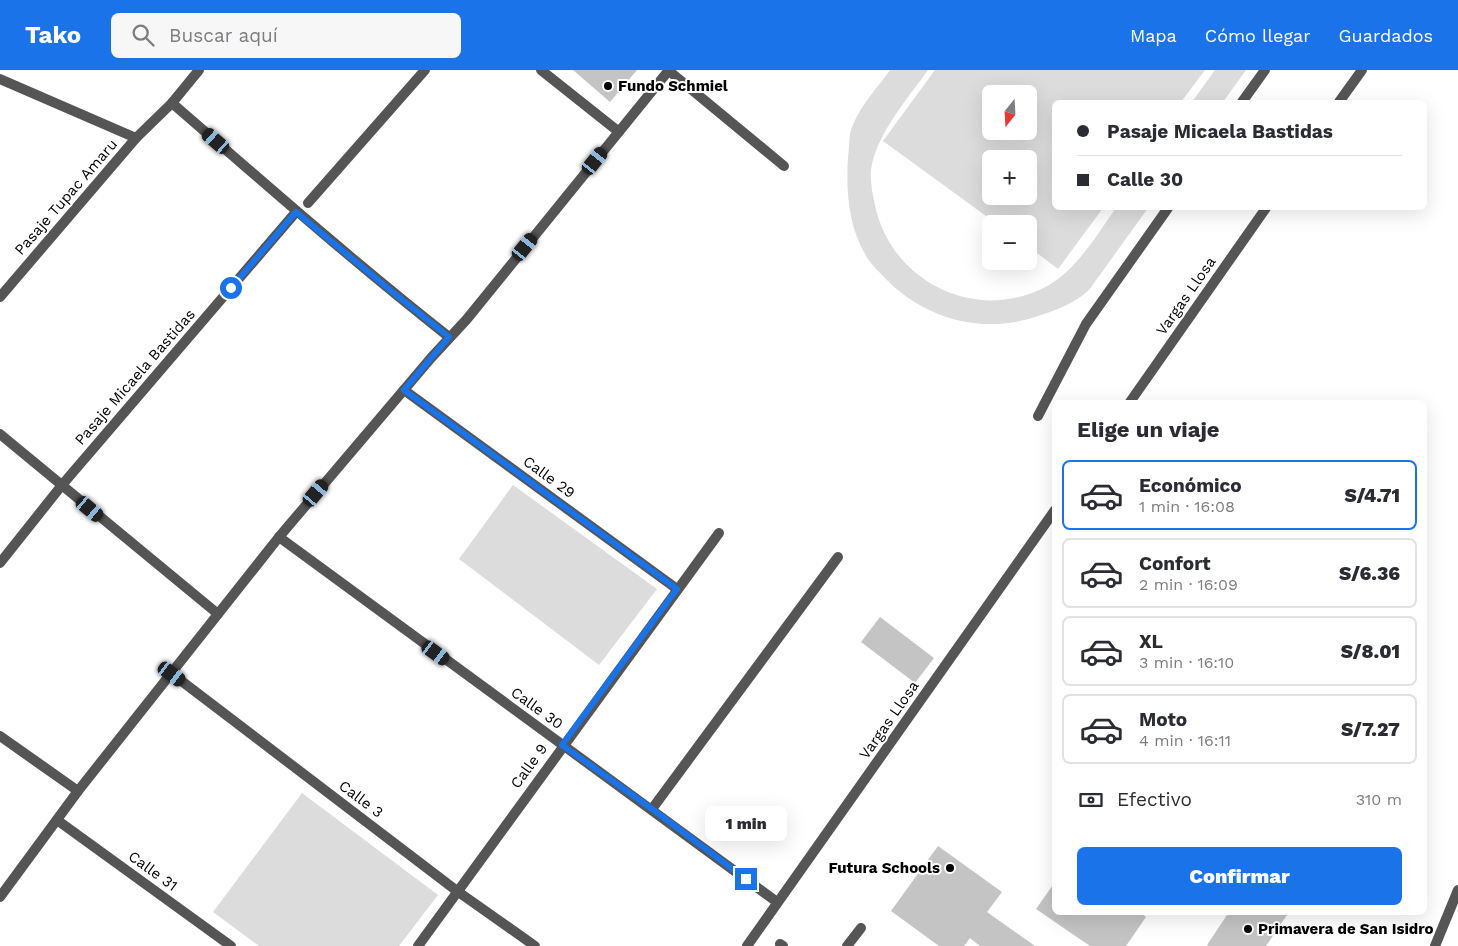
<!DOCTYPE html>
<html lang="es">
<head>
<meta charset="utf-8">
<style>
	:root { --surface:#fff; --page:#f7f7f7; --text:#2b2b33; --muted:#7c7c81; --line:#e1e1e2; --accent:#1a73e8 }
	body { margin:0; font-family:"Work Sans",sans-serif; background:var(--page); color:var(--text); height:100vh; display:flex; flex-direction:column; font-size:19px; white-space:nowrap }
	* { box-sizing:border-box; margin:0 }
	p { font-size:16px; color:var(--muted) }
	.icon { flex:none; width:28px; height:28px; fill:none; stroke:currentColor; stroke-width:2; stroke-linecap:round; stroke-linejoin:round }
	.map { position:relative; flex:1; overflow:hidden }
	.drawer { position:absolute; left:1052px; top:330px; width:375px; height:515px; display:flex; flex-direction:column; background:var(--surface); border-radius:8px; box-shadow:0 5px 20px #0002 }
	.drawer>* { flex:none }
	.guide { position:absolute; left:1052px; top:30px; width:375px; height:110px; border-radius:8px; box-shadow:0 5px 20px #0002; display:grid; align-content:center; height:110px; padding:0 25px; background:var(--surface) }
	.needle { width:32px; rotate:198deg }
	.tools { position:absolute; left:982px; top:15px; display:grid; gap:10px }
	.tools a { display:grid; place-items:center; width:55px; height:55px; border-radius:8px; background:var(--surface); box-shadow:0 5px 20px #0002; font-size:25px }
	.end { position:absolute; width:22px; height:22px; margin:-11px; border:6px solid #1a73e8; background:#fff; box-shadow:0 0 0 2px #fff }
	.from { border-radius:50% }
	.bubble { position:absolute; height:35px; border-radius:8px; background:var(--surface); box-shadow:0 5px 20px #0002; font-size:16px; font-weight:800; line-height:35px; text-align:center }
	.car { position:absolute; width:15px; height:30px; margin:-15px -8px; border-radius:6px; box-shadow:0 0 4px 1px #0007; background:linear-gradient(#222 24%,#8ab4d8 0 40%,#222 0 76%,#8ab4d8 0 86%,#222 0) }
	.guide b { display:flex; align-items:center; gap:18px; height:48px; font-size:19px }
	.guide b+b { border-top:1px solid var(--line) }
	.guide i { width:12px; height:12px; background:var(--text) }
	ul { padding:0; list-style:none }
	li { display:flex; align-items:center; gap:15px; height:70px; margin:0 10px 8px; padding:0 15px; border:2px solid var(--line); border-radius:8px }
	li div { flex:1 }
	li b { display:block; font-size:19px }
	li em { font-style:normal; font-weight:800 }
	li.selected { border-color:var(--accent) }
	li>.icon { width:45px; height:45px; stroke-width:1.5 }
	h2 { padding:0 25px; font-size:22px; line-height:60px }
	.pay { display:flex; align-items:center; gap:12px; height:55px; padding:0 25px; font-size:19px }
	.pay p { margin-inline-start:auto }
	.button { display:flex; gap:10px; margin-top:auto; padding:10px 25px }
	.button a { flex:1; height:58px; border-radius:8px; background:var(--accent); color:#fff; font-size:20px; font-weight:800; line-height:58px; text-align:center }
	header { display:flex; align-items:center; gap:30px; box-sizing:border-box; height:70px; padding:0 25px; background:var(--accent); color:#fff }
	header strong { font-size:24px }
	nav { display:flex; gap:28px; margin-inline-start:auto; font-size:18px }
	.search { width:350px; height:45px; background:var(--page); display:flex; align-items:center; gap:12px; box-sizing:border-box; padding:0 18px; border-radius:8px; color:var(--muted); font-size:19px }
	.map>svg:first-child { display:block }
</style>
</head>
<body>
<header>
<strong>Tako</strong>
<div class="search"><svg class="icon" aria-label="search" viewBox="0 0 24 24"><circle cx="10" cy="10" r="6"/><path d="M15 15l6 6"/></svg>Buscar aquí</div>
<nav><a>Mapa</a><a>Cómo llegar</a><a>Guardados</a></nav>
</header>
<div class="map">
<svg width="1458" height="876" viewBox="0 0 1458 876">
	<rect width="100%" height="100%" fill="#fff"/>
	<g fill="#dcdcdc" fill-rule="evenodd">
		<path d="M890 0H928C908 28 880 60 872 94 869 106 872 122 875 135 891 213 979 255 1049 215 1077 199 1098 163 1116 138H1148L1089 220C1074 234 1054 241 1035 247 980 265 922 248 883 206 878 201 872 195 868 189 848 158 846 122 848 87 849 80 849 71 850 64 856 40 876 20 890 0Z"/>
		<path d="M935 0H1205L1181 32H1055V138H1103L1058 199 1029 177V154H997L883 71ZM991 24H1029V61H991ZM991 89H1029V126H991Z"/>
		<polygon points="1215,0 1246,0 1223,32 1192,32"/>
		<polygon points="513,415 657,519 599,595 459,489"/>
		<polygon points="302,723 438,825 399,876 259,876 213,842"/>
	</g>
	<g fill="#c4c4c4">
		<polygon points="573,0 637,0 610,32"/>
		<polygon points="880,547 934,588 915,613 861,572"/>
		<polygon points="938,776 1002,822 987,842 1035,876 980,876 970,868 964,876 939,876 891,841"/>
		<polygon points="1055,812 1055,842 1140,842 1146,847 1126,876 1090,876 1036,839"/>
		<polygon points="1229,842 1289,842 1266,876 1208,876 1207,875"/>
	</g>
	<g fill="none" stroke-linecap="round" stroke-linejoin="round">
		<g stroke="#555" stroke-width="10">
			<polyline points="1242,32 1265,0"/>
			<polyline points="1038,346 1086,254 1168,138"/>
		</g>
		<g stroke="#555" stroke-width="10">
			<polyline points="541,0 619,62"/>
			<polyline points="669,1 784,96"/>
			<path d="M0 9 136 68 172 33C264 113 354 192 449 267"/>
			<polyline points="1339,32 1362,0"/>
			<polyline points="172,33 199,0"/>
			<polyline points="308,133 425,0"/>
			<polyline points="0,227 136,68"/>
			<polyline points="404,320 677,519"/>
			<polyline points="1130,332 1266,138"/>
			<polyline points="0,364 218,544"/>
			<polyline points="279,467 777,832"/>
			<polyline points="0,493 62,415 296,142"/>
			<polyline points="171,603 457,821 535,876"/>
			<polyline points="0,666 78,721"/>
			<polyline points="652,739 838,487"/>
			<polyline points="57,750 231,876"/>
			<polyline points="0,827 78,721 279,467 431,288 467,249 669,0"/>
			<polyline points="780,874 783,876"/>
			<polyline points="418,876 719,463"/>
			<polyline points="747,876 1055,440"/>
			<polyline points="847,876 861,858"/>
		</g>
		<polyline stroke="#555" stroke-width="10" points="1435,876 1458,820"/>
	</g>
	<g fill="none" stroke-linecap="round" stroke-linejoin="round">
		<polyline stroke="#1a73e8" stroke-width="6" points="231,218 296,142 390,220 449,267 404,320 677,519 562,675 652,739 746,809"/>
	</g>
	<g fill="#000" stroke="#fff" stroke-width="2">
		<circle cx="608" cy="16" r="5"/>
		<circle cx="950" cy="798" r="5"/>
		<circle cx="1248" cy="859" r="5"/>
	</g>
	<g text-anchor="middle" dominant-baseline="central" stroke-width="4" stroke-linejoin="round" paint-order="stroke">
		<g font-size="15" font-weight="bold" fill="#000" stroke="#fff" text-anchor="start">
			<text x="618" y="16">Fundo Schmiel</text>
			<text x="940" y="798" text-anchor="end">Futura Schools</text>
			<text x="1258" y="859">Primavera de San Isidro</text>
		</g>
		<g font-size="15" fill="#000" stroke="#fff">
			<text transform="translate(66 127) rotate(-49)">Pasaje Tupac Amaru</text>
			<text transform="translate(1186 226) rotate(-55)">Vargas Llosa</text>
			<text transform="translate(135 307) rotate(-49)">Pasaje Micaela Bastidas</text>
			<text transform="translate(549 407) rotate(36)">Calle 29</text>
			<text transform="translate(537 638) rotate(36)">Calle 30</text>
			<text transform="translate(889 650) rotate(-55)">Vargas Llosa</text>
			<text transform="translate(529 696) rotate(-54)">Calle 9</text>
			<text transform="translate(361 729) rotate(37)">Calle 3</text>
			<text transform="translate(153 801) rotate(36)">Calle 31</text>
		</g>
	</g>
</svg>
<div class="tools">
<a><svg class="needle" viewBox="-14 -14 28 28"><path d="M0-13l5 13h-10z" fill="#e53935"/><path d="M0 13l5-13h-10z" fill="#7c7c81"/></svg></a>
<a>+</a>
<a>−</a>
</div>
<i class="end from" style="left:231px;top:218px"></i>
<i class="end" style="left:746px;top:809px"></i>
<div class="bubble" style="left:705px;top:736px;width:82px">1 min</div>
<i class="car" style="left:216px;top:71px;rotate:311deg"></i>
<i class="car" style="left:595px;top:91px;rotate:39deg"></i>
<i class="car" style="left:525px;top:177px;rotate:39deg"></i>
<i class="car" style="left:316px;top:423px;rotate:40deg"></i>
<i class="car" style="left:90px;top:439px;rotate:130deg"></i>
<i class="car" style="left:436px;top:583px;rotate:126deg"></i>
<i class="car" style="left:172px;top:604px;rotate:127deg"></i>
<div class="guide">
<b><i class="from"></i>Pasaje Micaela Bastidas</b>
<b><i></i>Calle 30</b>
</div>
<section class="drawer">
<h2>Elige un viaje</h2>
<ul>
<li class="selected"><svg class="icon" aria-label="car" viewBox="0 0 24 24"><path d="M5 17H2v-5l4-1 3-4h7l3 4 3 1v5h-3M9 17h6M6 11h13"/><circle cx="7" cy="17" r="2"/><circle cx="17" cy="17" r="2"/></svg><div><b>Económico</b><p>1 min · 16:08</p></div><em>S/4.71</em></li>
<li><svg class="icon" aria-label="car" viewBox="0 0 24 24"><path d="M5 17H2v-5l4-1 3-4h7l3 4 3 1v5h-3M9 17h6M6 11h13"/><circle cx="7" cy="17" r="2"/><circle cx="17" cy="17" r="2"/></svg><div><b>Confort</b><p>2 min · 16:09</p></div><em>S/6.36</em></li>
<li><svg class="icon" aria-label="car" viewBox="0 0 24 24"><path d="M5 17H2v-5l4-1 3-4h7l3 4 3 1v5h-3M9 17h6M6 11h13"/><circle cx="7" cy="17" r="2"/><circle cx="17" cy="17" r="2"/></svg><div><b>XL</b><p>3 min · 16:10</p></div><em>S/8.01</em></li>
<li><svg class="icon" aria-label="car" viewBox="0 0 24 24"><path d="M5 17H2v-5l4-1 3-4h7l3 4 3 1v5h-3M9 17h6M6 11h13"/><circle cx="7" cy="17" r="2"/><circle cx="17" cy="17" r="2"/></svg><div><b>Moto</b><p>4 min · 16:11</p></div><em>S/7.27</em></li>
</ul>
<div class="pay"><svg class="icon" aria-label="cash" viewBox="0 0 24 24"><path d="M3 7h18v10H3z"/><circle cx="12" cy="12" r="2"/></svg>Efectivo<p>310 m</p></div>
<div class="button"><a>Confirmar</a></div>
</section>
</div>
</body>
</html>
